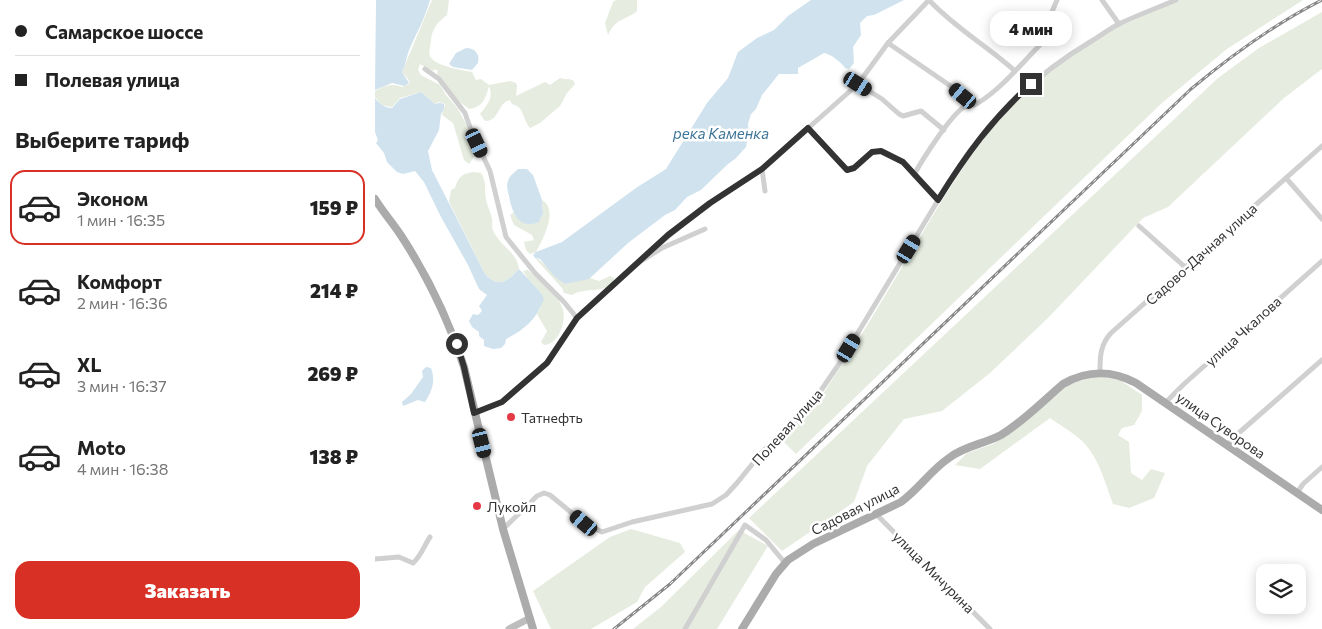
<!DOCTYPE html>
<html lang="ru">
<head>
<meta charset="utf-8">
<style>
	:root { --surface:#fff; --page:#f6f6f6; --text:#222; --muted:#767676; --line:#e0e0e0; --accent:#d93025 }
	body { margin:0; font-family:Commissioner,sans-serif; background:var(--page); color:var(--text); height:100vh; display:flex; flex-direction:column; font-size:19px; white-space:nowrap }
	* { box-sizing:border-box; margin:0 }
	p { font-size:16px; color:var(--muted) }
	.icon { flex:none; width:28px; height:28px; fill:none; stroke:currentColor; stroke-width:2; stroke-linecap:round; stroke-linejoin:round }
	.map { position:relative; flex:1; overflow:hidden }
	.drawer { display:flex; flex-direction:column; background:var(--surface); width:375px }
	.drawer>* { flex:none }
	.guide { display:grid; align-content:center; height:110px; padding:0 15px; background:var(--surface) }
	.fabs { position:absolute; left:881px; top:564px; display:grid; gap:10px }
	.fabs a { display:grid; place-items:center; width:50px; height:50px; border-radius:10px; background:var(--surface); box-shadow:0 2px 12px #0003; font-size:25px }
	.end { position:absolute; width:22px; height:22px; margin:-11px; border:6px solid #333; background:#fff; box-shadow:0 0 0 2px #fff }
	.from { border-radius:50% }
	.bubble { position:absolute; height:35px; border-radius:15px; background:var(--surface); box-shadow:0 2px 12px #0003; font-size:16px; font-weight:800; line-height:35px; text-align:center }
	.car { position:absolute; width:15px; height:30px; margin:-15px -8px; border-radius:6px; box-shadow:0 0 4px 1px #0007; background:linear-gradient(#222 24%,#8ab4d8 0 40%,#222 0 76%,#8ab4d8 0 86%,#222 0) }
	.guide b { display:flex; align-items:center; gap:18px; height:48px; font-size:19px }
	.guide b+b { border-top:1px solid var(--line) }
	.guide i { width:12px; height:12px; background:var(--text) }
	ul { padding:0; list-style:none }
	li { display:flex; align-items:center; gap:15px; height:75px; margin:0 10px 8px; padding:0 5px; border:2px solid transparent; border-radius:15px }
	li div { flex:1 }
	li b { display:block; font-size:19px }
	li em { font-style:normal; font-weight:800 }
	li.active { border-color:var(--accent) }
	li>.icon { width:45px; height:45px; stroke-width:1.5 }
	h2 { padding:0 15px; font-size:22px; line-height:60px }
	.cta { display:flex; gap:10px; margin-top:auto; padding:10px 15px }
	.cta a { flex:1; height:58px; border-radius:15px; background:var(--accent); color:#fff; font-size:20px; font-weight:800; line-height:58px; text-align:center }
	main { display:flex; flex:1; min-height:0 }
	.map>svg:first-child { display:block }
</style>
</head>
<body>
<main>
<section class="drawer">
<div class="guide">
<b><i class="from"></i>Самарское шоссе</b>
<b><i></i>Полевая улица</b>
</div>
<h2>Выберите тариф</h2>
<ul>
<li class="active"><svg class="icon" aria-label="car" viewBox="0 0 24 24"><path d="M5 17H2v-5l4-1 3-4h7l3 4 3 1v5h-3M9 17h6M6 11h13"/><circle cx="7" cy="17" r="2"/><circle cx="17" cy="17" r="2"/></svg><div><b>Эконом</b><p>1 мин · 16:35</p></div><em>159 ₽</em></li>
<li><svg class="icon" aria-label="car" viewBox="0 0 24 24"><path d="M5 17H2v-5l4-1 3-4h7l3 4 3 1v5h-3M9 17h6M6 11h13"/><circle cx="7" cy="17" r="2"/><circle cx="17" cy="17" r="2"/></svg><div><b>Комфорт</b><p>2 мин · 16:36</p></div><em>214 ₽</em></li>
<li><svg class="icon" aria-label="car" viewBox="0 0 24 24"><path d="M5 17H2v-5l4-1 3-4h7l3 4 3 1v5h-3M9 17h6M6 11h13"/><circle cx="7" cy="17" r="2"/><circle cx="17" cy="17" r="2"/></svg><div><b>XL</b><p>3 мин · 16:37</p></div><em>269 ₽</em></li>
<li><svg class="icon" aria-label="car" viewBox="0 0 24 24"><path d="M5 17H2v-5l4-1 3-4h7l3 4 3 1v5h-3M9 17h6M6 11h13"/><circle cx="7" cy="17" r="2"/><circle cx="17" cy="17" r="2"/></svg><div><b>Moto</b><p>4 мин · 16:38</p></div><em>138 ₽</em></li>
</ul>
<div class="cta"><a>Заказать</a></div>
</section>
<div class="map">
<svg width="947" height="629" viewBox="0 0 947 629">
	<rect width="100%" height="100%" fill="#fff"/>
	<g fill="#e6ecdf">
		<path d="M57 0H74L72 15C63 22 57 28 56 40 56 45 53 51 55 56 59 66 87 70 97 72L101 80 106 79 114 85 135 81 141 83 142 86 141 96 170 82 175 85 185 78C190 80 194 78 199 81L200 84 192 93 185 106 165 123 155 128C147 119 150 107 137 104L135 100C122 103 125 121 110 121L105 114C112 105 119 98 114 86 111 98 108 107 94 109L81 99 62 74 63 71 60 69 58 71 45 64 43 70 46 75 65 85 71 95 83 109 91 124 101 154 94 164 89 160 78 123 67 115 70 104 64 102 60 104 46 92 25 98 17 107 7 105 0 97V91C10 85 17 83 27 87L35 83 33 79 27 72Z"/>
		<path d="M241 0H262V11C248 22 242 17 233 35L230 23 238 2Z"/>
		<polygon points="805,0 928,0 852,49 788,102 421,454 404,437 422,420 438,409 490,329 566,202 600,149 646,95 688,60 741,28"/>
		<polygon points="947,12 947,69 909,98 793,207 768,218 673,318 615,373 567,411 529,419 492,466 479,502 407,551 374,518 843,78 884,48"/>
		<path d="M99 172 106 173C112 182 109 190 111 200 112 206 116 212 117 219 118 222 116 227 118 230 124 246 142 251 144 269 133 281 124 289 110 274L74 202 76 190 80 188C83 177 88 173 99 172Z"/>
		<path d="M167 200C184 210 168 239 161 252L155 254 151 250 149 242 159 240 157 235 139 225 135 215 139 212 140 215 164 222 168 213Z"/>
		<path d="M160 258C167 259 181 278 190 284L215 278 224 281 235 276 239 278 238 284C226 293 211 287 197 295L189 293 187 288Z"/>
		<path d="M153 270C173 289 200 304 184 334 181 340 175 345 169 345L166 342 172 331 162 314 166 307V293L153 279 148 271Z"/>
		<path d="M719 376 745 380 767 395V411L759 425 747 428 743 435 754 442 756 473 767 480 776 469 790 473 779 498 754 508 738 504C730 483 725 461 710 444 701 434 686 426 675 418L605 469 580 465 592 453 618 444 642 427 693 385Z"/>
		<polygon points="256,529 305,543 310,552 270,587 262,602 216,629 176,629 158,591 235,537"/>
		<polygon points="364,530 393,546 342,629 258,629 286,607"/>
	</g>
	<g fill="#cfe2ee">
		<path d="M1 0H55C50 19 40 35 33 53 31 60 30 66 27 72L34 83 29 86 17 83 0 90Z"/>
		<path d="M436 0H529L499 15 492 16 485 23 486 35 478 47 479 63 474 69 470 68C466 62 456 54 449 53L423 68V74H404L387 95 381 109 376 114 373 124 374 133 371 147 360 159 353 164 326 190 312 197 300 210 290 215 253 243 214 279 190 284 180 277 165 259 160 258 158 255 161 252 187 242 261 188 291 169 332 103 353 78 363 52 382 38 399 30 413 16Z"/>
		<path d="M91 48C100 48 105 54 103 63L97 70 78 67 74 64 81 53Z"/>
		<path d="M46 92 60 104 65 103 69 104V109L66 114 64 130 53 151 57 170 110 274C124 289 133 281 144 269L166 293 169 299C162 319 149 330 131 339L130 344 126 348 118 349 109 346V340L104 336V332L97 327 94 321 98 314 103 315 107 311 104 306 112 295 104 289 93 265 66 217 49 182 40 171 28 174 22 172 12 162 9 153 1 143 3 140 0 132V98C5 104 10 108 17 108L25 99Z"/>
		<path d="M143 169H152L158 175 167 200 168 213 164 222C144 230 137 213 134 196 133 192 131 185 133 181 135 175 139 173 143 169Z"/>
		<path d="M51 367 56 368C61 381 57 391 50 402L43 400 28 406 27 402 36 394 48 377 47 371Z"/>
	</g>
	<g fill="none" stroke-linecap="round" stroke-linejoin="round">
		<g stroke="#d0d0d0" stroke-width="5">
			<path d="M554 0C579 27 612 46 640 71"/>
			<polyline points="727,0 744,24"/>
			<polyline points="513,43 577,87 599,105"/>
			<polyline points="50,69 64,79 90,113 97,133 115,171 131,237 160,273 189,302 202,318"/>
			<polyline points="483,84 507,99 524,114 528,116 546,111 569,130"/>
			<polyline points="433,128 472,170 479,168 497,152 506,151 528,162 563,199"/>
			<path d="M539 175C547 160 575 116 589 107 593 104 599 105 603 103 627 88 645 65 665 45L667 39 666 29 676 14 682 0"/>
			<polyline points="911,178 947,219"/>
			<polyline points="390,191 387,169 483,84 513,43 554,0"/>
			<polyline points="764,226 810,267"/>
			<path d="M276 252C310 220 348 194 387 169"/>
			<path d="M725 372C725 357 725 345 736 333L947 146"/>
			<polyline points="791,402 809,384 947,261"/>
			<polyline points="99,413 127,402 172,363 202,318 266,261 287,248 330,229"/>
			<polyline points="853,445 858,438 947,360"/>
			<polyline points="922,493 928,484 947,467"/>
			<polyline points="502,515 615,629"/>
			<path d="M128 529 162 496 169 493 175 495 209 523 227 532 257 522 337 504 351 495 362 483 387 452 436 405 464 364 579 174C614 119 660 75 715 42 725 36 734 29 744 24 763 15 782 8 801 0"/>
			<path d="M0 559 24 557 38 563C46 556 49 546 55 537"/>
			<polyline points="310,629 370,525 391,540 410,563"/>
		</g>
		<polyline stroke="#bdbdbd" stroke-width="7" points="134,629 155,618"/>
		<g stroke="#ababab" stroke-width="8">
			<path d="M0 199C8 212 17 222 25 234 52 275 74 321 89 367L128 529 158 629"/>
			<path d="M367 629 401 574 413 560 438 544 526 502C544 489 556 470 574 458 589 446 609 444 626 435 649 421 668 401 688 384 713 370 736 370 761 383L947 510"/>
		</g>
		<defs>
			<path id="rail" d="M239 629 295 584 816 89C857 55 899 24 947 0"/>
		</defs>
		<use href="#rail" stroke="#888" stroke-width="3"/>
		<use href="#rail" stroke="#fff" stroke-width="1" stroke-dasharray="4" stroke-linecap="butt"/>
	</g>
	<g fill="none" stroke-linecap="round" stroke-linejoin="round">
		<path stroke="#333" stroke-width="6" d="M82 344 89 367 99 413 127 402 172 363 202 318 293 235 335 203 387 169 433 128 472 170 479 168 497 152 506 151 528 162 563 200C591 155 617 119 656 84"/>
	</g>
	<g fill="#e63946" stroke="#fff" stroke-width="2">
		<circle cx="136" cy="417" r="5"/>
		<circle cx="102" cy="506" r="5"/>
	</g>
	<g text-anchor="middle" dominant-baseline="central" stroke-width="5" stroke-linejoin="round" paint-order="stroke">
		<g font-size="14" fill="#333" stroke="#fff">
			<text transform="translate(826 254) rotate(-42)">Садово-Дачная улица</text>
			<text transform="translate(868 331) rotate(-42)">улица Чкалова</text>
			<text transform="translate(846 425) rotate(35)">улица Суворова</text>
			<text transform="translate(412 427) rotate(-48)">Полевая улица</text>
			<text transform="translate(480 509) rotate(-27)">Садовая улица</text>
			<text transform="translate(559 572) rotate(45)">улица Мичурина</text>
		</g>
		<g font-size="14" fill="#333" stroke="#fff" text-anchor="start">
			<text x="146" y="417">Татнефть</text>
			<text x="112" y="506">Лукойл</text>
		</g>
		<g font-size="15" font-style="italic" fill="#3f7597" stroke="#fff">
			<text x="346" y="133">река Каменка</text>
		</g>
	</g>
</svg>
<div class="fabs">
<a><svg class="icon" aria-label="layers" viewBox="0 0 24 24"><path d="M12 4l9 5-9 5-9-5zM3 14l9 5 9-5"/></svg></a>
</div>
<i class="end from" style="left:82px;top:344px"></i>
<i class="end" style="left:656px;top:84px"></i>
<div class="bubble" style="left:615px;top:11px;width:82px">4 мин</div>
<i class="car" style="left:483px;top:84px;rotate:122deg"></i>
<i class="car" style="left:588px;top:96px;rotate:310deg"></i>
<i class="car" style="left:102px;top:143px;rotate:155deg"></i>
<i class="car" style="left:534px;top:249px;rotate:31deg"></i>
<i class="car" style="left:474px;top:348px;rotate:31deg"></i>
<i class="car" style="left:107px;top:443px;rotate:166deg"></i>
<i class="car" style="left:209px;top:523px;rotate:310deg"></i>
</div>
</main>
</body>
</html>
